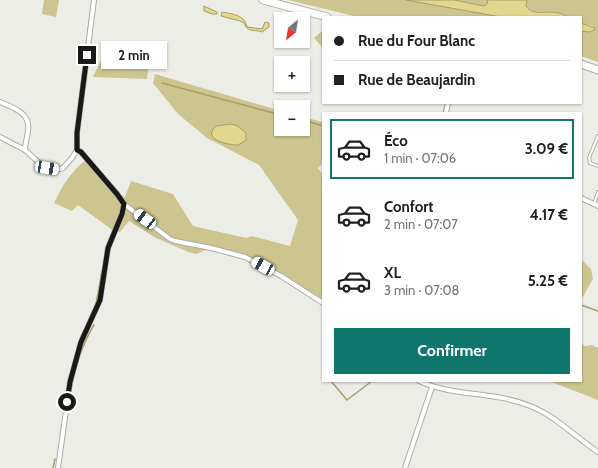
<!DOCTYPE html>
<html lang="fr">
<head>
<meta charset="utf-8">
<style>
	:root { --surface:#fff; --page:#f6f6f6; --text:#202124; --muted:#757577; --line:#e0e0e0; --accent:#0f766e }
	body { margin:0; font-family:Cabin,sans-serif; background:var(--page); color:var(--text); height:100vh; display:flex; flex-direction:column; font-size:15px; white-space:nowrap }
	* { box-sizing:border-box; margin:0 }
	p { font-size:13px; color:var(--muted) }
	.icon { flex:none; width:22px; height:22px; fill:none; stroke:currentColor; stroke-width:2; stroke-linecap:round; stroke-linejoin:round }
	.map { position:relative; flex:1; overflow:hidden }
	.panel { position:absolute; left:322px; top:112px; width:260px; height:270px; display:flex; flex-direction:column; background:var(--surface); border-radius:0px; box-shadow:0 1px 3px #0004 }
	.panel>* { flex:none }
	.top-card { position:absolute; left:322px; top:16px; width:260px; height:88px; border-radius:0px; box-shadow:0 1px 3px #0004; display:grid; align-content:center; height:88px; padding:0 12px; background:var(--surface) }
	.needle { width:26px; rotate:210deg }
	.tools { position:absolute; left:274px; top:12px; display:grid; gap:8px }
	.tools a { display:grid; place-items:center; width:36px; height:36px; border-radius:0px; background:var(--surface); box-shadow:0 1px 3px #0004; font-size:20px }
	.end { position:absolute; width:18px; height:18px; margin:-9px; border:5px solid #1a1917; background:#fff; box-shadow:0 0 0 2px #fff }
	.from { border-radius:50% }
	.bubble { position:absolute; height:28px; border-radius:0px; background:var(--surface); box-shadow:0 1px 3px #0004; font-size:13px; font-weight:800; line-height:28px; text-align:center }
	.car { position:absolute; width:12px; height:24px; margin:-12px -6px; border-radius:5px; box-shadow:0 0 3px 1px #0007; background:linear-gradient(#fff 24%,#345 0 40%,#fff 0 76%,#345 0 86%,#fff 0) }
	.top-card b { display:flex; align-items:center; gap:14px; height:38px; font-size:15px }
	.top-card b+b { border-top:1px solid var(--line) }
	.top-card i { width:10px; height:10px; background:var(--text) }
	ul { padding:7px 0 0; list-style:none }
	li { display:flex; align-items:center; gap:12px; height:60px; margin:0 8px 6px; padding:0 4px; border:2px solid transparent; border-radius:0px }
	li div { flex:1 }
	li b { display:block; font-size:15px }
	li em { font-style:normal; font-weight:800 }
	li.active { border-color:var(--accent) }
	li>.icon { width:36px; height:36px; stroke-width:1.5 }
	.primary-button { display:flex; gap:8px; margin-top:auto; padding:8px 12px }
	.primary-button a { flex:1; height:46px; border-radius:0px; background:var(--accent); color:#fff; font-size:16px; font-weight:800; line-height:46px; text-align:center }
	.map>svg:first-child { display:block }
</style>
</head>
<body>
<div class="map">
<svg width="598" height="468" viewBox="0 0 598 468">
	<rect width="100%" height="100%" fill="#edede7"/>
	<g fill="#ccc590">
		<polygon points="44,0 59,0 56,17 42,14"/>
		<polygon points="288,0 406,0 501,17 358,17"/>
		<polygon points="454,0 487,0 488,3 484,6"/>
		<polygon points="527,0 598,0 598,62 581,56 581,31 589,32 593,26 581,23 581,17 568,17 552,12 535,12 530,10 526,6"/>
		<polygon points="323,30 323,48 314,38"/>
		<polygon points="108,45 151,53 147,79 93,77"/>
		<path d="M155 74 281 111V129H303V117L323 122V163L318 168 323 175V303L255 261 211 248 196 254 188 252 154 237 129 221 120 232 114 231 78 205 72 211 54 203C63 185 70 172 87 159L117 194 125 197 131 181 173 194 193 226 246 238 252 236 290 246 298 220 259 165 207 138 178 114 153 83Z"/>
		<polygon points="581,259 591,269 593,279 581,300"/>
		<polygon points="581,343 585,346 592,345 598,348 598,400 549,381 581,381"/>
	</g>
	<g fill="#e2d78c" stroke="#a69e69">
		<path d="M406 0H454L484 6 488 3 487 0H527L526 6C533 17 549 10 559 13 562 14 565 15 568 17H501Z"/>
		<polygon points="204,6 217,12 217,14 212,14 204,11"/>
		<path d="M222 12C233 14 245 15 247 27L262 29 265 22 269 23V27L262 32C253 29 248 33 244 23L240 21 221 16Z"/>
		<polygon points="581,23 595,28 595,30 589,32 581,31"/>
		<path d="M231 124 238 126 246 133V140L238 145C229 145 201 140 216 126Z"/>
	</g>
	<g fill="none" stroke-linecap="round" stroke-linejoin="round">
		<g stroke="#a69e69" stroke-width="1.5">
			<polyline points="88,31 92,0"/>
			<polyline points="162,83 281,115"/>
			<polyline points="78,111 85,55"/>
			<polyline points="443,113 446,103"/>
			<polyline points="303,120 323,126"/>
			<polyline points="96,304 102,271"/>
			<polyline points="581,305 598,311"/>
			<polyline points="331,381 347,400 372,381"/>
			<path d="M70 395C74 370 81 346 94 325"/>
			<polyline points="53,468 55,459"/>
		</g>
		<defs>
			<g id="lane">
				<polyline points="598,136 589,158 590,163 598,166"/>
				<polyline points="594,204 598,192"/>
			</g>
			<g id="street">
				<path d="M0 102C14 108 31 113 28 131 27 138 25 144 25 150L0 137"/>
				<polyline points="446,113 448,103"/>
				<polyline points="25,150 45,168 60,169 63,168 72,158 77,150 77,133 94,0"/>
				<polyline points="581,198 598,206"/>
				<polyline points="124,204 170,239 175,241 211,248 245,257 281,276 323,303"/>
				<path d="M419 381C454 397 494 391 530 406 556 416 575 437 598 452"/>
				<polyline points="58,468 70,382 81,342 100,300 108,248 121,216 124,204 117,194 81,152 77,150"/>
				<polyline points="405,468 432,387"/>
			</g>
			<g id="primary">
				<polyline points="263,0 327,17"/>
				<polyline points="581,64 598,70"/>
			</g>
		</defs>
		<use href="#lane" stroke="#aeada8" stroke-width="4"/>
		<use href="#street" stroke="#aeada8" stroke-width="6"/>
		<use href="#primary" stroke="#aeada8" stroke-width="9"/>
		<use href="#lane" stroke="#fff" stroke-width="2"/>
		<use href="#street" stroke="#fff" stroke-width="4"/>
		<use href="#primary" stroke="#fff" stroke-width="7"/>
	</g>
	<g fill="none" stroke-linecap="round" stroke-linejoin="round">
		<polyline stroke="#1a1917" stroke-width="5" points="67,402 70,382 81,342 100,300 108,248 122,214 124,204 117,194 81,152 77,150 77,133 87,55"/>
	</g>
</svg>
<div class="tools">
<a><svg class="needle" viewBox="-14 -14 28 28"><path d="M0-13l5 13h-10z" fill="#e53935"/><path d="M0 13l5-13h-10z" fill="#757577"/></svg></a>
<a>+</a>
<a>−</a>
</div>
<i class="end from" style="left:67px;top:402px"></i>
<i class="end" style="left:87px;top:55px"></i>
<div class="bubble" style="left:101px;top:41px;width:66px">2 min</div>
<i class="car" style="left:47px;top:168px;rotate:99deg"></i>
<i class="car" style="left:145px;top:219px;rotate:307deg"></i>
<i class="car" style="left:263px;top:266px;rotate:299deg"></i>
<div class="top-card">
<b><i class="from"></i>Rue du Four Blanc</b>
<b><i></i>Rue de Beaujardin</b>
</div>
<section class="panel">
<ul>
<li class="active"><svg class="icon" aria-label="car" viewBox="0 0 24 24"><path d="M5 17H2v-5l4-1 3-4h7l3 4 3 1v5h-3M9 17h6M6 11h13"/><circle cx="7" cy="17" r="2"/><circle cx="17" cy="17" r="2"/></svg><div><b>Éco</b><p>1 min · 07:06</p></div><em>3.09 €</em></li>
<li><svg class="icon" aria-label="car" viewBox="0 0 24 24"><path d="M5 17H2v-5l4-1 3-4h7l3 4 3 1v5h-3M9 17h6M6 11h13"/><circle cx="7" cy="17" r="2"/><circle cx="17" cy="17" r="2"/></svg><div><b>Confort</b><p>2 min · 07:07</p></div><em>4.17 €</em></li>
<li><svg class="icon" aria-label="car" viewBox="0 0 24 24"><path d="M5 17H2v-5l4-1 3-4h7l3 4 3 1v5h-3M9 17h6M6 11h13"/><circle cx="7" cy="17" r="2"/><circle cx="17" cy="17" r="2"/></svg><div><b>XL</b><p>3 min · 07:08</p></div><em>5.25 €</em></li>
</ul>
<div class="primary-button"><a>Confirmer</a></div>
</section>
</div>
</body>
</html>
